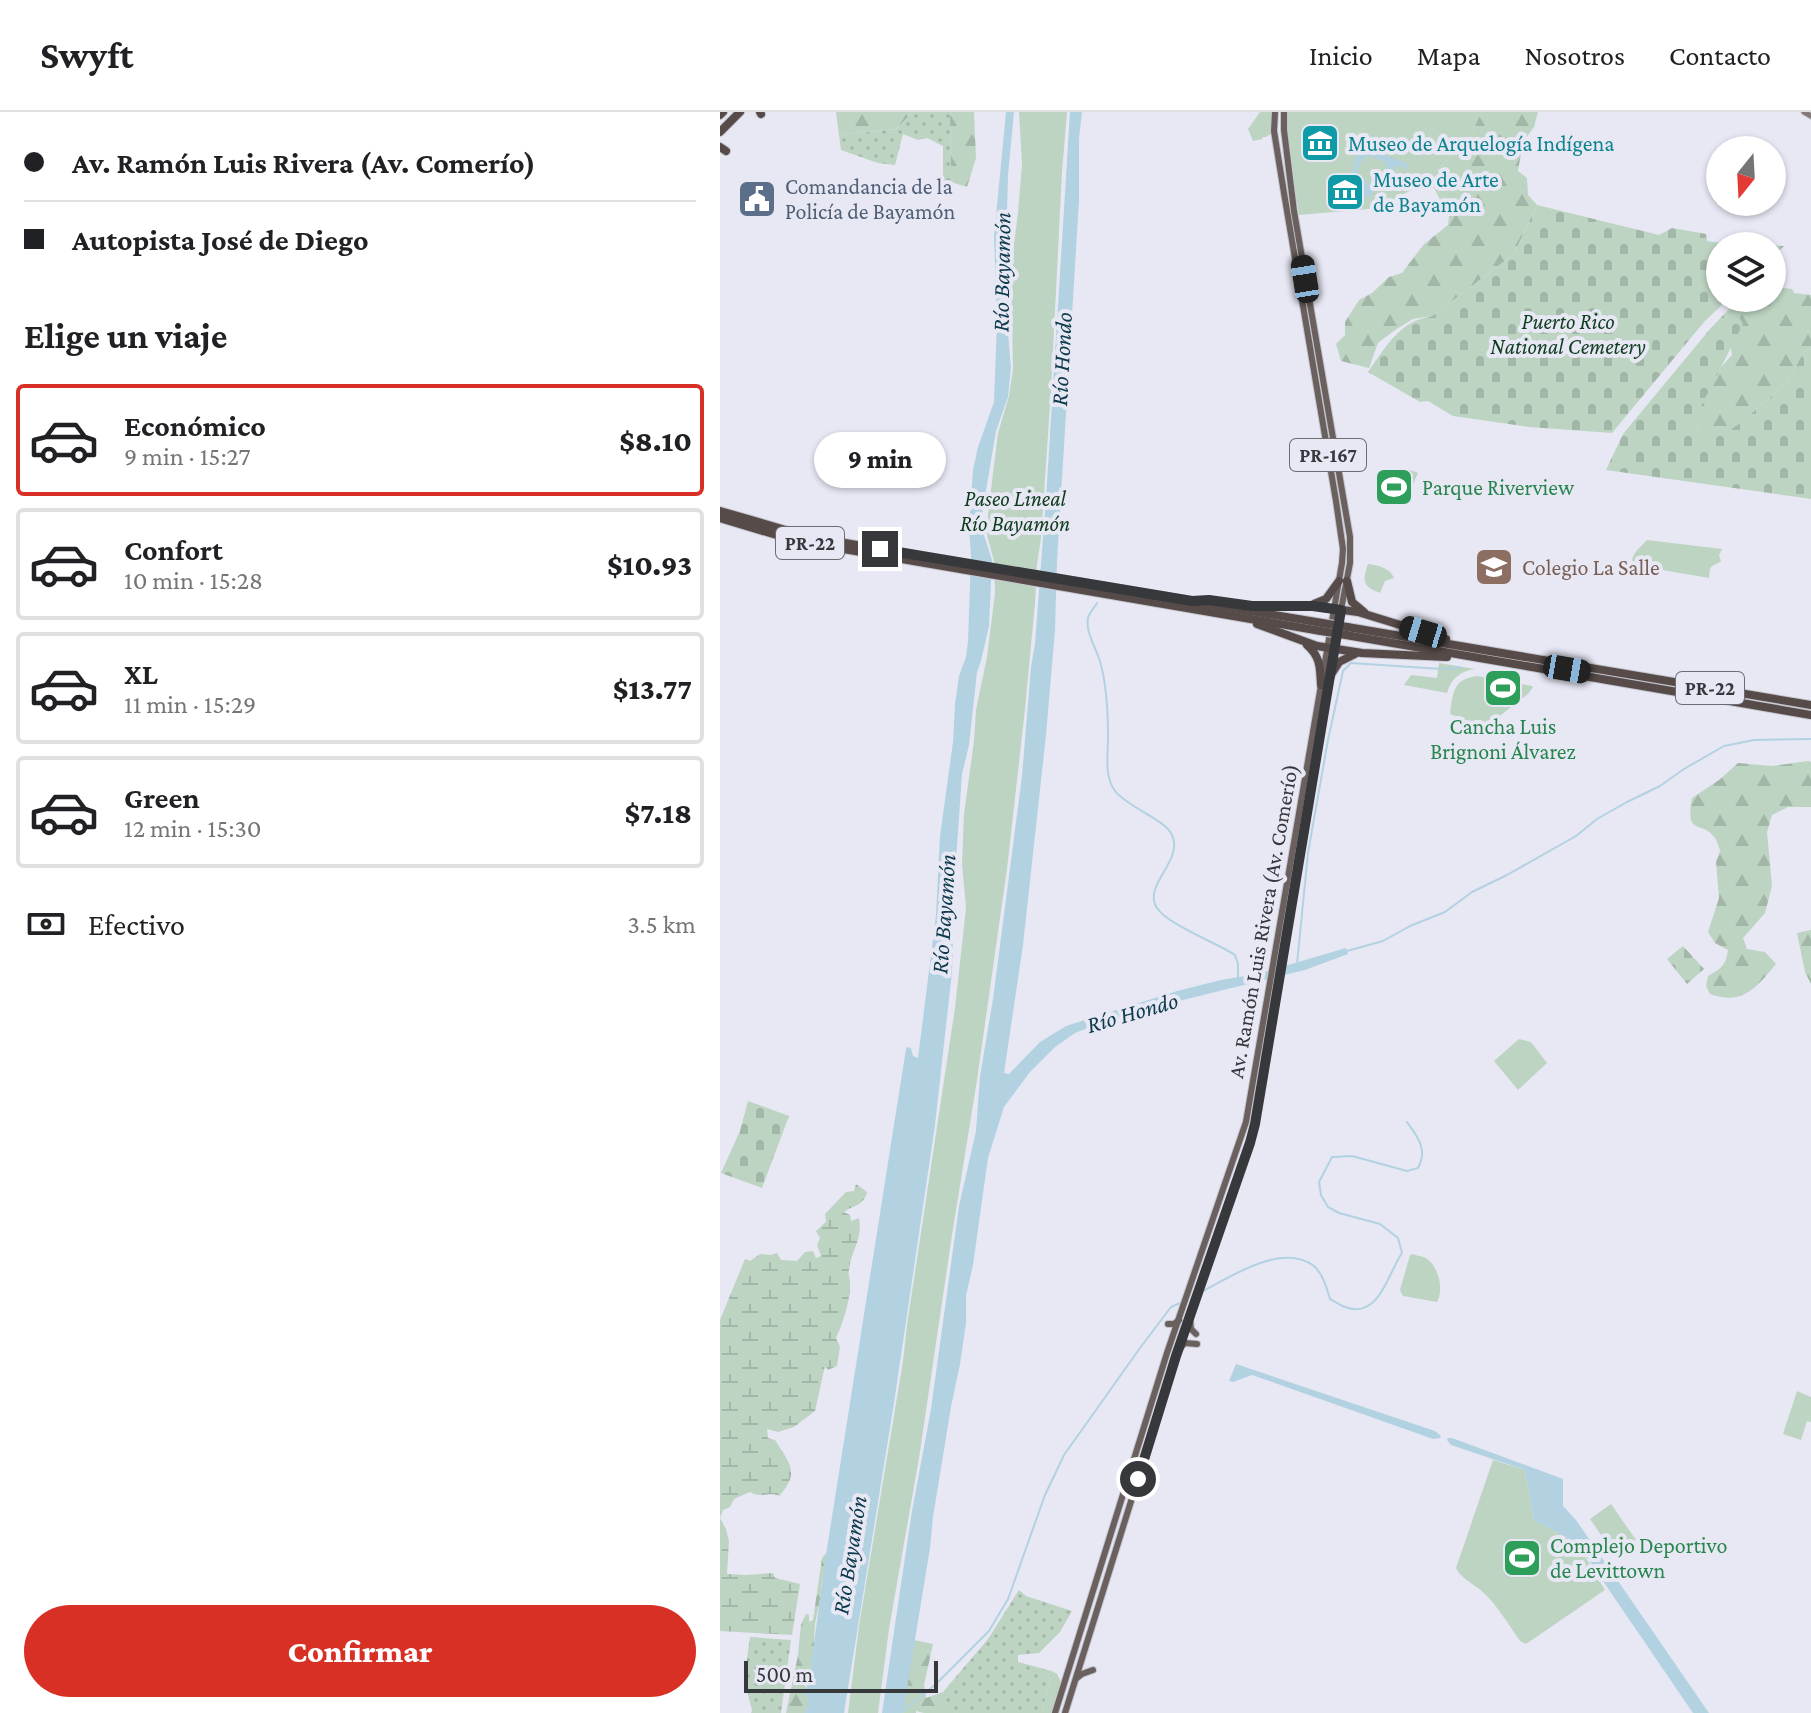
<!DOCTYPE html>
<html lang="es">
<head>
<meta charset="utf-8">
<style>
	:root { --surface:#fff; --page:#f6f6f6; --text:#202124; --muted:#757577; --line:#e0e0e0; --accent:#d93025 }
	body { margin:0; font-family:"Crimson Pro",serif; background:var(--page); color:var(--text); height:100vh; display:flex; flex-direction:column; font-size:30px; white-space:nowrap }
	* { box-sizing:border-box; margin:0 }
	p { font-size:26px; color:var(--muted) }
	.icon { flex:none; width:44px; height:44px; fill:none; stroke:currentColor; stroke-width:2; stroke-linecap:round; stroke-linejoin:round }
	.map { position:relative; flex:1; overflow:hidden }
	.sheet { display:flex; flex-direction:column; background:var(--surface); width:720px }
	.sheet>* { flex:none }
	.banner { display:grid; align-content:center; height:176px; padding:0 24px; background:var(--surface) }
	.needle { width:52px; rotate:198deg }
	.fabs { position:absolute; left:986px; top:24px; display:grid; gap:16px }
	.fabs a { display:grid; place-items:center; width:80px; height:80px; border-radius:50%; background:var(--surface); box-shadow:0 2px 6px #0004; font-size:40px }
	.scale { position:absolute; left:24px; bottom:20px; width:194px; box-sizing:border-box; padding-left:8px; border:4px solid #37383c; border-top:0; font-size:22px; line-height:28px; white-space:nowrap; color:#37383c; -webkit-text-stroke:6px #e7e8f4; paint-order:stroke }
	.end { position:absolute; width:36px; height:36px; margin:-18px; border:10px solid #37383c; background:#fff; box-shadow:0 0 0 4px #fff }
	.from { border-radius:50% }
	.bubble { position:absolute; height:56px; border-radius:28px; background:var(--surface); box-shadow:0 2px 6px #0004; font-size:26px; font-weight:800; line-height:56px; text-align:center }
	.car { position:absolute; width:24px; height:48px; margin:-24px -12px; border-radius:10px; box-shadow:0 0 6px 2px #0007; background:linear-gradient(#222 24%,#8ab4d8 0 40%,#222 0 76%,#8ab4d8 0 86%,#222 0) }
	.banner b { display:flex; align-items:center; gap:28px; height:76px; font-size:30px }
	.banner b+b { border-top:2px solid var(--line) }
	.banner i { width:20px; height:20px; background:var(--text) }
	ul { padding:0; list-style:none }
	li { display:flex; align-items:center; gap:24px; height:112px; margin:0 16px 12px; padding:0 8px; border:4px solid var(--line); border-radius:8px }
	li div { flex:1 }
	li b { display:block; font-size:30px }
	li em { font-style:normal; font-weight:800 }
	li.selected { border-color:var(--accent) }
	li>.icon { width:72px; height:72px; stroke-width:1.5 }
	h2 { padding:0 24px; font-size:36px; line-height:96px }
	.pay { display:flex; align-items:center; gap:20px; height:88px; padding:0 24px; font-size:30px }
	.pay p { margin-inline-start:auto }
	.cta { display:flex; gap:16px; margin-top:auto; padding:16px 24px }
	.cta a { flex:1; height:92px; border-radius:48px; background:var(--accent); color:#fff; font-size:32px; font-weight:800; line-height:92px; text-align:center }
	header { display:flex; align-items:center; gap:48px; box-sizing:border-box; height:112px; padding:0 40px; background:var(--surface); border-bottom:2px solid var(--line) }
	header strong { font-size:38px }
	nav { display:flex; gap:44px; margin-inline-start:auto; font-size:28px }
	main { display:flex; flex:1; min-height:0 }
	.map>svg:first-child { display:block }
</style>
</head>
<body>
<header>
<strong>Swyft</strong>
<nav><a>Inicio</a><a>Mapa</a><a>Nosotros</a><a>Contacto</a></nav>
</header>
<main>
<section class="sheet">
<div class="banner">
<b><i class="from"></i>Av. Ramón Luis Rivera (Av. Comerío)</b>
<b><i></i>Autopista José de Diego</b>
</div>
<h2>Elige un viaje</h2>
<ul>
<li class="selected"><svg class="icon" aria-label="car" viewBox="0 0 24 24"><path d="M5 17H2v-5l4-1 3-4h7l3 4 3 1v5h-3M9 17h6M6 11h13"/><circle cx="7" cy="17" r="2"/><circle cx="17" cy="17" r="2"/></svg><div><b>Económico</b><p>9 min · 15:27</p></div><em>$8.10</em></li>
<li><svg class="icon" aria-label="car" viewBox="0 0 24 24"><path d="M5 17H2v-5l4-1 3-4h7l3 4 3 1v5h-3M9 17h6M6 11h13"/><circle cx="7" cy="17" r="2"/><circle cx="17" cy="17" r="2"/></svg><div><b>Confort</b><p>10 min · 15:28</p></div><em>$10.93</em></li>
<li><svg class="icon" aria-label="car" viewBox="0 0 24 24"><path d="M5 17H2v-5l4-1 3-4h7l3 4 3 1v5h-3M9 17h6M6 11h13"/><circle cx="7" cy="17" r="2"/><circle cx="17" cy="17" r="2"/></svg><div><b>XL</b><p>11 min · 15:29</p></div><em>$13.77</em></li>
<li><svg class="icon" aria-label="car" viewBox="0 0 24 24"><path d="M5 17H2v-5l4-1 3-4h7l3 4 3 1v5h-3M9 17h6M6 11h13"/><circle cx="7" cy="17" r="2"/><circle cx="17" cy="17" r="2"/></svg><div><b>Green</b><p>12 min · 15:30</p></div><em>$7.18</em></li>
</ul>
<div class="pay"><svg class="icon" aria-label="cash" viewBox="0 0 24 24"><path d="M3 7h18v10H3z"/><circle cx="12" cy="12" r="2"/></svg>Efectivo<p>3.5 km</p></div>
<div class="cta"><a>Confirmar</a></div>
</section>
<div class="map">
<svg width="1091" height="1601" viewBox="0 0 1091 1601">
	<defs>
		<pattern id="grass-dots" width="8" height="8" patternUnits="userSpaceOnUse" patternTransform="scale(2)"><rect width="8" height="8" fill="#bdd4c2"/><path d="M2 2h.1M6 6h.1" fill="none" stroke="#a3b7a8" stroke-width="1.8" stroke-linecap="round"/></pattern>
		<pattern id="forest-firs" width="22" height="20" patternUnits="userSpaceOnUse" patternTransform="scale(2)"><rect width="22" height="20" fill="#bdd4c2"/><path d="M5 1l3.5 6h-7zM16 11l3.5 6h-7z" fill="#a3b7a8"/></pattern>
		<pattern id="wetland-marsh" width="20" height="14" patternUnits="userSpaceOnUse" patternTransform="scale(2)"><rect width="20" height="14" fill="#bdd4c2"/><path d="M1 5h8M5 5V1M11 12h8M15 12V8" fill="none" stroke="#a3b7a8"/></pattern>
		<pattern id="cemetery-stones" width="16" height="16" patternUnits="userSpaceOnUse" patternTransform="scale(2)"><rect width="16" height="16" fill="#bdd4c2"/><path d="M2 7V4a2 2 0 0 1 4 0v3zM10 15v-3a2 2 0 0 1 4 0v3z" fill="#a3b7a8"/></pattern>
	</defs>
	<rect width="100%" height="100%" fill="#e7e8f4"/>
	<g fill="url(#grass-dots)">
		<polygon points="193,0 232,0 230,5 231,64 234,71 223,70 223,34 207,26 198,28 183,22 175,53 158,51 121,38 119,23 176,17"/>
		<polygon points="299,1478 306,1484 352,1499 340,1520 319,1541 298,1543 298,1550 332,1559 322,1601 237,1601 227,1592 223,1580 268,1527"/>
		<polygon points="30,1525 71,1528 61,1601 31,1601 32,1598 24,1568"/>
	</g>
	<g fill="url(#forest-firs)">
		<polygon points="116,0 193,0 176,17 119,23"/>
		<polygon points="232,0 254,0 256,46 247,75 234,71 231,64 230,5"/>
		<polygon points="761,0 818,0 814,15 803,30 798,59 807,66 808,83 817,93 794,142 726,194 718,203 693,207 675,218 658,231 649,256 621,249 616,232 625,223 625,210 639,188 652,181 669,165 682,161 704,132 728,113 729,105 714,76 738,97 746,91 758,87 741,83 713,62 750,25"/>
		<path d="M1053 175 1072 177 1074 181 1091 183V237L1085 239 1082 243 1067 271 1019 312 1002 324 981 326 973 303 991 266 1012 243 1010 232 1012 195 1017 193C1029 197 1031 188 1041 186 1045 185 1048 186 1052 186Z"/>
		<path d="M1088 649 1091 650V695H1068L1052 703 1047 720 1052 774 1045 801 1023 826 1027 837 1045 840 1056 852C1037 875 1023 894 990 882L986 874 988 864C1001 857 1006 853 1008 838L995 831 988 820 999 786 996 750 1000 739C1000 737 996 727 995 726 981 707 965 726 972 686L999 668 1018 651 1052 654Z"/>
		<polygon points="1091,818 1091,872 1085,860 1077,821"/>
		<polygon points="106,1441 108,1445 102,1469 101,1482 95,1512 93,1551 85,1573 88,1579 89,1601 66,1601 78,1543 81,1512 86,1502 89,1503 89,1510 93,1508 102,1446"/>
		<polygon points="194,1528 213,1532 204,1573 206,1586 223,1580 228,1592 237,1601 204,1601 196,1599 196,1601 183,1601"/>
		<polygon points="332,1559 337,1562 341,1570 332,1601 322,1601"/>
	</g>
	<path fill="url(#wetland-marsh)" d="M136 1072 147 1080C144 1094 133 1093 124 1100L130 1103 131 1109 139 1106C143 1127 131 1139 129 1157 128 1165 129 1161 130 1170 131 1186 123 1212 116 1226L120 1235 117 1254 108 1258 105 1254 95 1299 74 1315 58 1320 47 1317 48 1326 55 1328C69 1351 81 1360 59 1384 49 1379 42 1387 30 1380L14 1387 10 1395 3 1398 0 1406 6 1417 9 1429 7 1462 26 1463 53 1461 55 1466 80 1472 72 1523 0 1519V1208L25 1147 30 1149 40 1142 51 1143 57 1141 61 1148 77 1149 85 1140 93 1139 96 1146 101 1144 97 1133 100 1126 96 1119 106 1110 105 1102 126 1080 134 1079Z"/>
	<g fill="url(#cemetery-stones)">
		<path d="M817 93 939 123 952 116 986 122 987 129 993 130 1064 134 1052 145V134H1000V186H1009L984 210 892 321 809 315 733 304 708 289 700 290 648 260C660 243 672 222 691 211 705 203 714 208 726 194L794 142Z"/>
		<polygon points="1012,194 1023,212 976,304 978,319 1002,323 1019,312 1067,271 1082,243 1085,239 1091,237 1091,387 886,358 903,322 990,217"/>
		<polygon points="963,834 984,857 967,872 947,847"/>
		<polygon points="28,989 69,1004 42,1076 1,1061 20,1019"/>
	</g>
	<g fill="#bdd4c2">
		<polygon points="299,0 347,0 342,60 331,278 321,426 317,452 315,491 305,597 287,757 257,968 232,1123 199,1346 169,1517 158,1601 128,1601 139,1514 183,1249 187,1213 235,896 246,796 242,752 244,702 254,629 256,598 267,545 275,481 274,449 267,423 268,402 278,321 289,284 293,257 291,155 298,101 302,52"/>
		<polygon points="540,0 552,0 552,21 546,25 543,25 542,27 533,29 528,17"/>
		<polygon points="568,0 761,0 750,25 713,62 741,83 758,87 758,91 746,91 738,97 707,70 663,93 648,97 579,103 566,14"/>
		<polygon points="680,357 688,357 698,361 688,383 690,384 686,394 678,391 678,386 656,377 667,361"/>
		<path d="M927 428 1002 437 999 443 1001 449C991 456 990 451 989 466L913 453C909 443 921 435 927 428Z"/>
		<path d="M648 452C658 453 670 456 674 466L665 469 660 481C643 475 642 469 648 452Z"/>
		<path d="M719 551 755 557C741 559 731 566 727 581L684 573 691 563 717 566Z"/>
		<path d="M757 564 812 574 813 575 808 582 763 617 730 602C733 582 732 567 757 564Z"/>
		<polygon points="799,927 811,930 827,951 798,978 774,949"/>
		<path d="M693 1142C697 1144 702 1144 706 1146 719 1155 724 1178 717 1190L683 1184 680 1178 690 1143Z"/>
		<polygon points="1077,1279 1091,1285 1091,1310 1087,1309 1081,1328 1063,1322"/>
		<path d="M773 1348 805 1358 814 1408 857 1431 885 1478 806 1532 800 1529C789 1513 778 1495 765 1482 756 1473 741 1467 736 1456Z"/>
		<polygon points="891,1392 916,1428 894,1442 870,1407"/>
	</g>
	<g fill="#b2d2e2">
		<polygon points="286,0 294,0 288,63 286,140 283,149 283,160 287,188 287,209 291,256 288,285 276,319 262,402 263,420 272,448 269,514 261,549 257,560 249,633 242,662 235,763 232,860 215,1013 174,1291 124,1601 84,1601 88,1594 88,1586 85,1582 90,1561 105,1449 186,937 187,935 191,936 193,944 198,946 216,803 220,724 233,630 235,592 239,564 246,545 248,529 251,443 249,416 253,358 258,335 274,290 277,211 274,125"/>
		<polygon points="350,0 362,0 359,27 359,88 337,449 335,518 326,623 303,833 284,961 289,962 320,930 346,914 457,879 501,868 537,862 626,836 628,842 585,858 463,888 383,910 355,921 335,935 310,960 284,995 268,1046 253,1153 246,1184 246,1211 240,1252 231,1295 213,1405 210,1436 183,1601 162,1601 191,1405 211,1297 239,1094 256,1019 260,964 273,887 302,664 311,555 315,532 326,387"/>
		<path d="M647 36 688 52 686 58 677 53 675 54C673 62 677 70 666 71L662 69C662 62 668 57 665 50L648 43 640 51 637 62C642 70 652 69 654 80L649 85H645C632 78 630 72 633 58 636 47 635 41 647 36Z"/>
		<polygon points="516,1252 715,1319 721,1324 720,1326 713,1327 532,1263 513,1270 509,1269"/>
		<polygon points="728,1326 732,1326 843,1367 843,1394 856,1408 989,1601 973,1601 857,1431 814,1408 805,1358 731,1333 727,1328"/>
	</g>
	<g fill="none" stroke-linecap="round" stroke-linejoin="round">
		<g stroke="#b2d2e2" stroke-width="2">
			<path d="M377 491C375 495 369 501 368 506 365 521 378 539 381 553 387 576 388 602 388 625 388 642 384 664 395 679 407 695 445 707 452 723 464 749 422 773 437 796 447 812 497 831 515 843L518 852V867"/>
			<polyline points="627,839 663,829 690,814 725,800 752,780 787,763 856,724 877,707 907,690 940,674 964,657 1004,634 1034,628 1091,627"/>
			<polyline points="577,852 588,741 608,628 623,559 631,551 721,557 740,555"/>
			<path d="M483 1179C512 1164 563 1130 594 1154 603 1162 607 1177 610 1187 616 1190 622 1195 628 1196 660 1205 668 1161 682 1141L678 1126 660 1112 619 1101 608 1095 601 1083 599 1070 612 1045 632 1044 687 1059 698 1056C708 1038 698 1025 687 1010"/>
			<polyline points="181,1601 216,1572 269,1519 288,1487 325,1383 344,1343 420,1236 451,1195 460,1191"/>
		</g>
		<defs>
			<polyline id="secondary" points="1084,0 1091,4"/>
			<g id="primary">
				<polyline points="470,1207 471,1217 476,1222"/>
				<polyline points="448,1212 454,1212 459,1208"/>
				<polyline points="461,1235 465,1231 477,1232"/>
				<polyline points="357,1566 362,1562 373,1558"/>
				<polyline points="335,1601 447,1241 526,1010 622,451 623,437 616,389 564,81 554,19 555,0"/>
				<polyline points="345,1601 456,1245 535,1012 621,498 630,451 630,425 574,99 564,18 564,0"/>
			</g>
			<g id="highway">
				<polyline points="40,0 41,2"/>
				<polyline points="0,3 3,0"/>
				<polyline points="0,20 20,0"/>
				<polyline points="0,35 6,39"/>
				<polyline points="0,399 69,419 113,429 602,511"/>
				<polyline points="0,406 60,424 112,435 601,519"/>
				<polyline points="627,469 632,490 644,500"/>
				<polyline points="594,492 606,487 619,469"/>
				<polyline points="528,494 593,494 638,500 726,527"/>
				<polyline points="537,512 597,534 642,541 727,545"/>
				<polyline points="627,515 1091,593"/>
				<polyline points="626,523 1091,603"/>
				<path d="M587 533C601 545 600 557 601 573"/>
				<polyline points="610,564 619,550 635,542"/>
			</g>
		</defs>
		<use href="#secondary" stroke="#c4c5cf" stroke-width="7"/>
		<use href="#primary" stroke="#c4c5cf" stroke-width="8"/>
		<use href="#highway" stroke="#c4c5cf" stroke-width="10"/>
		<use href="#secondary" stroke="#827a78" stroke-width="5"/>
		<use href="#primary" stroke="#6a605e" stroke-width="6"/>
		<use href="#highway" stroke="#564b48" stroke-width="8"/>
		<defs>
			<g id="highway-bridge">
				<polyline points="602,511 627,515"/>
				<polyline points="601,519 626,523"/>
			</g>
		</defs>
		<use href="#highway-bridge" stroke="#c4c5cf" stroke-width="10" stroke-linecap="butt"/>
		<use href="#highway-bridge" stroke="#564b48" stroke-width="8"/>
	</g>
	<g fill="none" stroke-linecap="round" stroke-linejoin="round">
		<polyline stroke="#37383c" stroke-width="10" points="160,437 472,489 489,488 532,494 593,494 621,498 535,1012 530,1031 456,1244 418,1367"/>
	</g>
	<defs>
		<symbol id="museum-square" viewBox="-11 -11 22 22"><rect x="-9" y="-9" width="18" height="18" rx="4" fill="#0f9aa8" stroke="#e7e8f4"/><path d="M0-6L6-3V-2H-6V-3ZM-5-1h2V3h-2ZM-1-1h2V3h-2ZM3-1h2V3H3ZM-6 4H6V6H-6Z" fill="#fff"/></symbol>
		<symbol id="civic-square" viewBox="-11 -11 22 22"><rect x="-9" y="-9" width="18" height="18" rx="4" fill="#5c6f8a" stroke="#e7e8f4"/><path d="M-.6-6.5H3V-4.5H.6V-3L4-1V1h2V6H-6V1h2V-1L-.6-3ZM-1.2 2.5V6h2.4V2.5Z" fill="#fff"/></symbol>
		<symbol id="stadium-square" viewBox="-11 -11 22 22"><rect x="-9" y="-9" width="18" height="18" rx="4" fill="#2e9e5b" stroke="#e7e8f4"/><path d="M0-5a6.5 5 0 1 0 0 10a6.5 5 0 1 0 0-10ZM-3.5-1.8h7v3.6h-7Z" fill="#fff"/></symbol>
		<symbol id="school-square" viewBox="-11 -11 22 22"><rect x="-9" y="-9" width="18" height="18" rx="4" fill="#8d6e63" stroke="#e7e8f4"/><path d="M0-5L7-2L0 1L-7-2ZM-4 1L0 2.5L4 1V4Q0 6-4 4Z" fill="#fff"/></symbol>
	</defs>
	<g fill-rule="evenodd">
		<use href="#museum-square" x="578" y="9" width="44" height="44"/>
		<use href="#museum-square" x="603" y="58" width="44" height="44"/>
		<use href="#civic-square" x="15" y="65" width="44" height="44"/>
		<use href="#stadium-square" x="652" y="353" width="44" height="44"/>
		<use href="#school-square" x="752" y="433" width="44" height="44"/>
		<use href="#stadium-square" x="761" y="554" width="44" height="44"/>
		<use href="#stadium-square" x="780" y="1424" width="44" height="44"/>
	</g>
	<g text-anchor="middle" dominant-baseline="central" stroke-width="8" stroke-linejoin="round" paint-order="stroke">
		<g fill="#e7e8f4" stroke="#6c6d73" stroke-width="2">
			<rect x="570" y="327" width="76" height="32" rx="6"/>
			<rect x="56" y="415" width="68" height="32" rx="6"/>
			<rect x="956" y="560" width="68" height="32" rx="6"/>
		</g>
		<g font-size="20" font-weight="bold" fill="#37383c">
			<text x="608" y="343">PR-167</text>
			<text x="90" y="431">PR-22</text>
			<text x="990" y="576">PR-22</text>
		</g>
		<g font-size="22" fill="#0d838f" stroke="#e7e8f4" text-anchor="start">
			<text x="628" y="31">Museo de Arquelogía Indígena</text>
			<text x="653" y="67">Museo de Arte<tspan x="653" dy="25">de Bayamón</tspan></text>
		</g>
		<g font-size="22" fill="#4e5e75" stroke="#e7e8f4" text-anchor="start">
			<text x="65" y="74">Comandancia de la<tspan x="65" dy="25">Policía de Bayamón</tspan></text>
		</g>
		<g font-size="22" font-style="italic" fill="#0f3c1f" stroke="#e7e8f4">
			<text x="848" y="209">Puerto Rico<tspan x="848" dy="25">National Cemetery</tspan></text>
			<text x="295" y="386">Paseo Lineal<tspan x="295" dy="25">Río Bayamón</tspan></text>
		</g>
		<g font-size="22" fill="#27864d" stroke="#e7e8f4" text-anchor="start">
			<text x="702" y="375">Parque Riverview</text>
			<text x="783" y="614" text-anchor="middle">Cancha Luis<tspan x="783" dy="25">Brignoni Álvarez</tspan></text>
			<text x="830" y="1433">Complejo Deportivo<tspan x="830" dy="25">de Levittown</tspan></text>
		</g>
		<g font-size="22" fill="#785e54" stroke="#e7e8f4" text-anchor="start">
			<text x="802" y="455">Colegio La Salle</text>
		</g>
		<g font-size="22" fill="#37383c" stroke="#e7e8f4">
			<text transform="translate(543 809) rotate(-80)">Av. Ramón Luis Rivera (Av. Comerío)</text>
		</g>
		<g font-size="24" font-style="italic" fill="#0d3a4c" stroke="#e7e8f4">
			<text transform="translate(281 160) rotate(-89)">Río Bayamón</text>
			<text transform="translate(341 247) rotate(-87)">Río Hondo</text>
			<text transform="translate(223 802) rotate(-86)">Río Bayamón</text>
			<text transform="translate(412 900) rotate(-16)">Río Hondo</text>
			<text transform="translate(129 1443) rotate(-81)">Río Bayamón</text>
		</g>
	</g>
</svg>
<div class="fabs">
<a><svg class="needle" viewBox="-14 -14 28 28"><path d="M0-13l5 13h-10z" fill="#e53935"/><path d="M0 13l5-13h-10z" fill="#757577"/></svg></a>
<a><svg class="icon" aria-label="layers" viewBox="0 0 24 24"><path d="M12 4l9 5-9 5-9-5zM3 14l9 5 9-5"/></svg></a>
</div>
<div class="scale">500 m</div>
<i class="end from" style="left:418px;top:1367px"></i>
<i class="end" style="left:160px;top:437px"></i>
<div class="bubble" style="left:94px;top:320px;width:132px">9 min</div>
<i class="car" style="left:585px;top:167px;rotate:351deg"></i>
<i class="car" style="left:703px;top:520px;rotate:287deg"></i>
<i class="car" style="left:847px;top:557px;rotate:100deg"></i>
</div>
</main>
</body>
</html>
